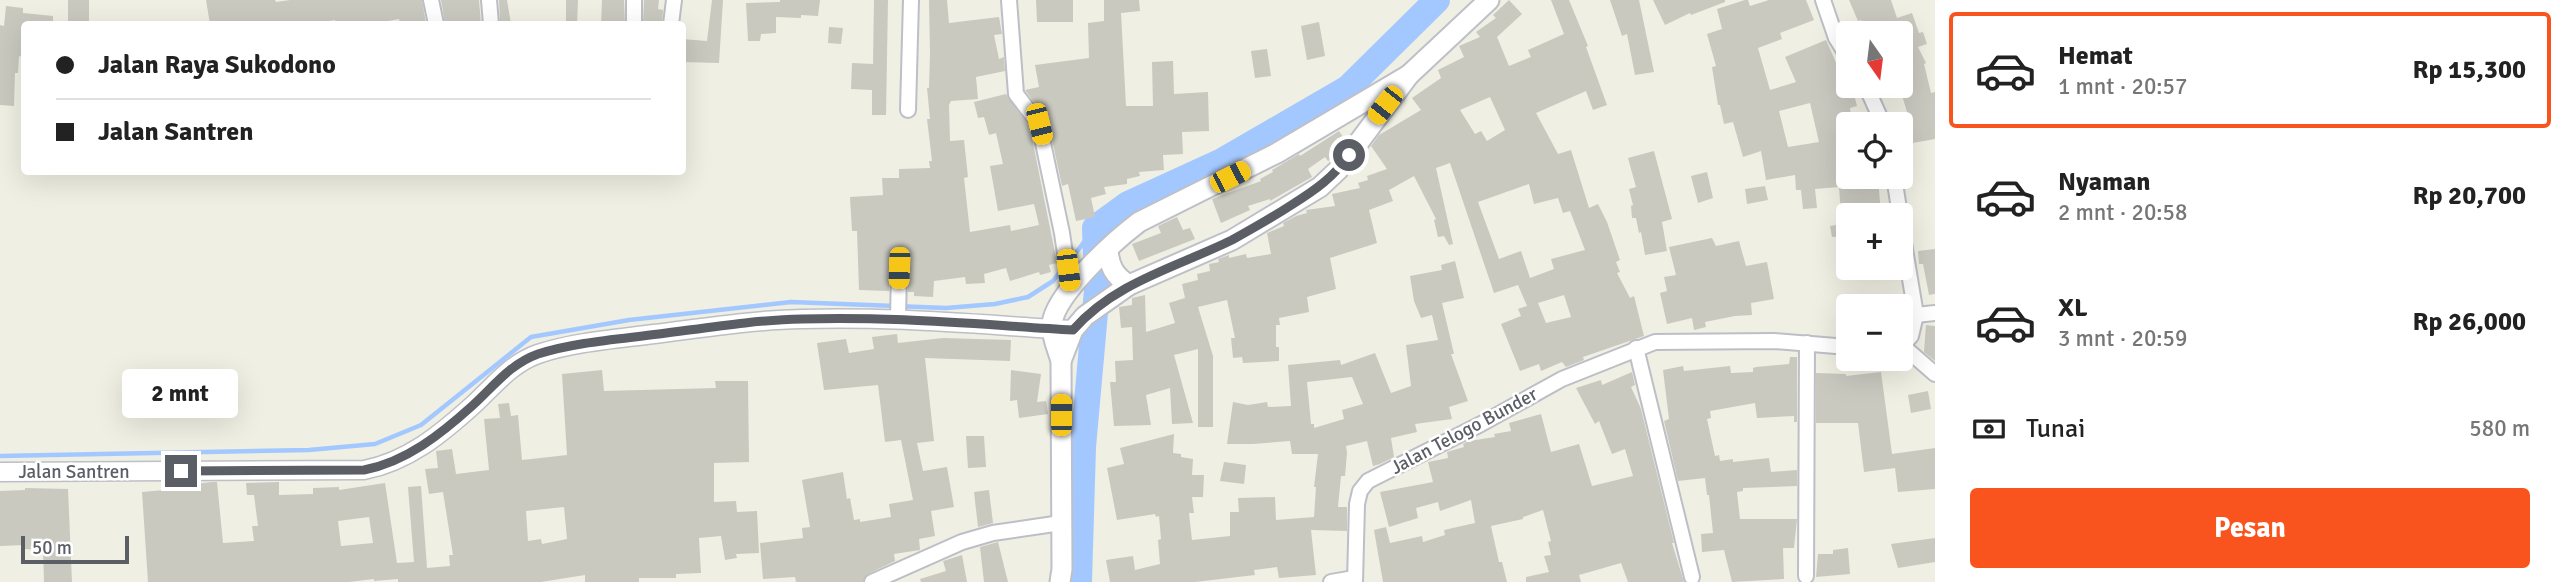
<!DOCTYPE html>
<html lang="id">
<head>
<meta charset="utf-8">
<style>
	:root { --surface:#fff; --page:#f2f2f2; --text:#222; --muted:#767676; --line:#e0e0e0; --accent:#fa541e }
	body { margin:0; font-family:Signika,sans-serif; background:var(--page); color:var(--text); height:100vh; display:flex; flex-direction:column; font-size:26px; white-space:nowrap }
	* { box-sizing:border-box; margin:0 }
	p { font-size:23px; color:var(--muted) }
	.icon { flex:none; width:38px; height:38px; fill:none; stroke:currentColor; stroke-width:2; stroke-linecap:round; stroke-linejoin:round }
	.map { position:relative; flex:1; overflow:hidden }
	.side { display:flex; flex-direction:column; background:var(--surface); width:630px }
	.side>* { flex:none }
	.guide { position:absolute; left:21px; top:21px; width:665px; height:154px; border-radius:7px; box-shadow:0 7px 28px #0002; display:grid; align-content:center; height:154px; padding:0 35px; background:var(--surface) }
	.needle { width:46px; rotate:166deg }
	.buttons { position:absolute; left:1836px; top:21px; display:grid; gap:14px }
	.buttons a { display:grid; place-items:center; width:77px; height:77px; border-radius:7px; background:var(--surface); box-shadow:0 7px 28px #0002; font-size:35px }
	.scale { position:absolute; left:21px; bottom:18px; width:108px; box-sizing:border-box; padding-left:7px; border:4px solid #5b5e65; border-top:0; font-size:19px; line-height:24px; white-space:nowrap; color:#5b5e65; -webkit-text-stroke:5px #fff; paint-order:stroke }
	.end { position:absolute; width:32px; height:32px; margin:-16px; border:9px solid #5b5e65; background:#fff; box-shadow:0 0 0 4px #fff }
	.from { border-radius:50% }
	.bubble { position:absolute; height:49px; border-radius:7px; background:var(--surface); box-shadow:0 7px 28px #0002; font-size:23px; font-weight:800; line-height:49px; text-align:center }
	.car { position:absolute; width:21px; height:42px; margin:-21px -10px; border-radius:9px; box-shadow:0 0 5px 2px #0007; background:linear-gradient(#f5c518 24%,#345 0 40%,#f5c518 0 76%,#345 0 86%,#f5c518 0) }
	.guide b { display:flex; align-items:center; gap:24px; height:66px; font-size:26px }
	.guide b+b { border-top:2px solid var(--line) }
	.guide i { width:18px; height:18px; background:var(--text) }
	ul { padding:12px 0 0; list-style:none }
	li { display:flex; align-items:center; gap:21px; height:116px; margin:0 14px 10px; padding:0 21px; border:4px solid transparent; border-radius:7px }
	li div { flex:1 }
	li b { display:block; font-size:26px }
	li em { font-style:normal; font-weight:800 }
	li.current { border-color:var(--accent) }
	li>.icon { width:63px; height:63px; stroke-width:1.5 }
	.pay { display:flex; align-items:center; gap:18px; height:77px; padding:0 35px; font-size:26px }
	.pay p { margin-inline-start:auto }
	.primary-button { display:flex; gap:14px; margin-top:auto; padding:14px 35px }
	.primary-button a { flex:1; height:80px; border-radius:7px; background:var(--accent); color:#fff; font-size:28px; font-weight:800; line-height:80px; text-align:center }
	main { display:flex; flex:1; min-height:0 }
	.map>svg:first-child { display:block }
</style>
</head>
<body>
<main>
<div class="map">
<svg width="1935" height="582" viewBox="0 0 1935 582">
	<rect width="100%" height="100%" fill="#efefe3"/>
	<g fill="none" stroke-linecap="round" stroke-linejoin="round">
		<g stroke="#a3c8ff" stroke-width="4.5">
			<polyline points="1071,259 1095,228"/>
			<polyline points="0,456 309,450 375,444 421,425 531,337 629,320 791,302 946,308 995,304 1028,297 1053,281 1063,268"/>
		</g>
		<polyline stroke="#a3c8ff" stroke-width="26" points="1079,582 1083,447 1097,290 1095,228 1128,204 1222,161 1348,88 1437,0"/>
	</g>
	<g fill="#cac9c0" fill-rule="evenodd">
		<rect x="68" y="0" width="21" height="24"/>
		<polygon points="206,0 275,0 276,2 290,0 422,0 426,24 415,24 415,21 400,24 399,19 372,24 335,24 335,20 312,24 210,24"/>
		<polygon points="441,0 479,0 481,24 445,24"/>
		<polygon points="499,0 507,0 511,24 500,24"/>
		<polygon points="566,0 578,0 577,24 566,24"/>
		<polygon points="602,0 624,0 625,24 601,24"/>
		<polygon points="644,0 659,0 658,9 663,10 662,24 643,24"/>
		<polygon points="712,0 723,0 719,63 682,62 682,39 707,41"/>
		<polygon points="780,0 820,0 818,16 801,15 801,18 776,17 776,33 761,34 760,41 748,41 746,3 780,2"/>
		<polygon points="874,0 888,0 886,115 872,115 872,90 851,89 852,63 873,64"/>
		<polygon points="929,0 947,0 949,23 999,17 1002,34 994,35 999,59 1004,57 1005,71 976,77 978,99 951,101 949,105 950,141 964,140 968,177 964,178 970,232 1010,225 1011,231 1039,225 1034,204 998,211 990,166 1003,164 996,133 989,135 984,117 978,118 974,102 1006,94 1030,128 1057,263 1049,265 1051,272 1040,275 1039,272 1010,281 1006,268 984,274 985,283 966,284 965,277 934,281 933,297 914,296 914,292 908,292 908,264 899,258 894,260 889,267 889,291 859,290 857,231 852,231 850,197 883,195 882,178 899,178 899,169 930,168 929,161 932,161 927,119 930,119 927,88 929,88 930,54"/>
		<polygon points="1036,0 1073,0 1073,22 1037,22"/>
		<polygon points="1104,0 1139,0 1140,11 1121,13 1126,106 1153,106 1152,62 1173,61 1174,94 1208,92 1209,131 1182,132 1183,154 1163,155 1164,170 1139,172 1140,176 1127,179 1127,184 1104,187 1106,194 1091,198 1095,217 1076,221 1068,184 1062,186 1048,121 1025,90 1039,87 1035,65 1089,58 1088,23 1104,21"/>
		<path d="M1509 0 1522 14 1497 37 1509 66 1531 57 1528 50 1564 34 1551 0H1569L1588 46 1586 47 1607 105 1593 110 1586 91 1536 113 1558 154 1571 150 1589 208 1598 204 1607 222 1620 260 1616 262 1620 272 1617 273 1630 298 1634 296 1644 336 1583 357 1584 360 1566 367 1562 362 1541 371 1539 364 1520 371 1501 324 1521 316 1518 309 1527 306 1518 285 1494 293 1450 163 1436 168 1453 244 1449 245 1444 236 1438 237 1434 220 1436 219 1414 176 1389 190 1393 201 1369 210 1377 243 1330 258 1336 289 1307 297 1309 312 1279 318 1280 325H1276V347H1279V361L1243 363 1242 357 1233 358 1231 338H1235L1227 300 1198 307 1213 356V427H1198V349L1174 355 1193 423 1172 424 1170 388 1146 395 1151 425 1114 426 1110 382H1116L1115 361 1133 360 1132 327 1121 328 1119 307 1132 305V298L1145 295 1146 332 1175 323 1169 303 1185 298 1182 284 1198 280 1197 274 1210 271 1209 264 1219 262 1218 259 1229 255V258L1246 254 1247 258 1271 254 1267 233 1284 226 1283 223 1296 216 1307 213 1306 210 1335 206 1332 194 1360 188 1358 183 1368 180 1367 176 1387 169 1371 146 1379 135 1421 110 1412 98 1441 78 1438 70 1464 57 1459 46 1480 37 1476 32 1496 18 1493 15ZM1490 97 1505 130 1487 141 1481 131 1475 134 1460 110ZM1529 184 1534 204 1558 198 1563 213 1570 211 1585 250 1551 259 1554 269 1530 278 1521 251 1499 259 1478 202ZM1564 295 1571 317 1546 323 1538 303Z"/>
		<polygon points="1610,0 1639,0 1654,72 1635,75 1627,34 1622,36"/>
		<polygon points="1653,0 1725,0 1725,2 1691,15 1690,13 1665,25"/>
		<path d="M1745 0H1748L1750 6 1769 0H1806L1814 20 1780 33 1782 39 1758 48 1770 90 1796 82 1785 57 1826 40 1845 83 1848 82V86H1852L1857 106 1850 108 1852 124H1848V177H1878L1881 215H1841L1839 187 1815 189 1817 208 1803 209 1801 190H1796L1795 175 1766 180 1761 151 1743 157 1733 122 1724 124 1720 105H1718L1712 67 1716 66 1707 34 1722 29 1717 9ZM1810 103 1819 142 1788 147 1779 111Z"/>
		<polygon points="1849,0 1891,0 1897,18 1912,13 1919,33 1923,32 1927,44 1918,47 1926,63 1924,64 1931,93 1935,92 1935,139 1907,144 1904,129 1912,128 1900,89 1900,33 1867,33 1861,20 1858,21"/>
		<polygon points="6,6 23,8 23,13 53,16 53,24 24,24 24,57 19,56 18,73 15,73 14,106 0,105 0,25 4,26"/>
		<polygon points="1319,22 1325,56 1307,60 1301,26"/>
		<polygon points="829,27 843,28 841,44 828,43"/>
		<polygon points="1267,49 1271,76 1255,78 1251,51"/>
		<polygon points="1339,131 1345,140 1333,149 1336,153 1330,160 1328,161 1325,157 1308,169 1312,177 1270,201 1270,199 1248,206 1250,210 1221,223 1212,199 1261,181 1260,179 1273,172 1272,170 1299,154 1300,156"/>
		<polygon points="1654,151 1672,219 1662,222 1667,251 1645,255 1641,232 1639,233 1636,218 1632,218 1631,206 1633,205 1629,189 1636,187 1628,158"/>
		<polygon points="1707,172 1713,198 1698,203 1691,176"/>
		<polygon points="1765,186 1768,200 1747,204 1745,189"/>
		<polygon points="1177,217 1183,230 1190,228 1195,239 1139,261 1132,244 1161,233 1158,226"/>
		<polygon points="1848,223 1848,236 1832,237 1830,226"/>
		<polygon points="1712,238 1716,246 1739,241 1746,266 1767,262 1774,299 1751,303 1752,315 1735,316 1705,322 1706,327 1694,330 1692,318 1667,324 1660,293 1667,291 1664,277 1676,275 1669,247"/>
		<polygon points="1935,249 1935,294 1929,295 1923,264 1919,264 1918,251"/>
		<path d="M1455 261 1464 298 1442 303 1454 354H1451L1468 401 1449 407 1452 419 1415 424 1417 432 1391 438 1394 457 1380 464 1373 466 1367 441 1346 446 1347 453 1345 476H1341L1338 507H1347V531L1311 530 1316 575 1279 578 1277 567 1254 570 1255 575 1195 582H1110L1106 560 1133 556 1135 570 1160 564 1158 540 1161 539 1159 516 1156 517 1155 514 1117 520 1107 468 1124 464 1120 448 1174 434 1173 453 1181 454V457L1193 459 1192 475H1204L1203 497H1192L1194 513H1189L1192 540 1230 536V512H1239L1238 498 1275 497 1276 520 1314 517 1316 487H1314L1318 454H1292L1290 441 1253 444H1227L1233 402 1248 405 1267 402 1268 407 1291 406 1288 365 1340 360 1341 365 1375 353 1391 393 1411 386 1406 345 1438 340 1432 315 1421 318 1414 301 1410 276 1442 270 1441 265ZM1352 377 1363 404 1342 410 1344 419 1314 428V424H1311L1307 382Z"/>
		<polygon points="1926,325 1935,326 1935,361 1924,352"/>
		<polygon points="897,334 898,343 943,338 1011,340 1010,361 925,358 934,441 917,443 923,471 947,467 954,507 931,511 935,536 919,539 920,550 894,554 895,561 868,574 863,582 796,582 795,577 763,579 760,543 803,538 802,528 810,527 802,480 843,472 847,499 850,498 854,520 860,519 860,522 891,517 889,504 913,500 901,440 885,442 878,385 824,390 817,343 846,339 849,353 874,349 872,337"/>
		<polygon points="1790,357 1797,357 1797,422 1794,422 1794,416 1757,418 1755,403 1710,411 1711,418 1707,419 1715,456 1719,455 1720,461 1733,459 1733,462 1769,458 1771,472 1797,470 1797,486 1743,488 1743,491 1737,492 1740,519 1797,519 1794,548 1783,548 1784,579 1732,582 1724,550 1702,552 1701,534 1713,533 1709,495 1707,495 1705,478 1678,481 1664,421 1669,419 1663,370 1683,366 1684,371 1730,366 1731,373 1753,372 1753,368 1756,367 1789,364"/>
		<path d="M602 370 604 391 716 388 715 381H748L749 462 714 463V502L736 501 737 512 757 511 759 553 736 554 737 558 725 560 721 536 699 538 701 573 676 574V578H639V582H585V575L541 582H398V579L374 581V579L349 582H148L142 492 175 489V486L212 482H217L223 543 254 541 252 526H258L254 495H247L246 483 279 482V495L313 494V488L339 487V490L385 483 397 563 414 562 408 487 421 486 427 568 450 566 449 555H453L443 492 429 494 425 469 438 468 436 451 452 449 456 474 489 470 484 419 500 418 498 404 509 403 511 416 518 415 522 460 567 455 562 374ZM564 507 567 539 542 544 541 539 528 541 526 511ZM369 517 373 543 341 546 338 521Z"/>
		<polygon points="1011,370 1041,374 1037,402 1046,401 1048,414 1019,418 1017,400 1010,401"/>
		<polygon points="1632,372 1635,385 1631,387 1641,409 1674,543 1672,543 1684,582 1628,582 1621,563 1579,575 1581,582 1526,582 1526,577 1549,572 1544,556 1551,555 1548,542 1551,541 1543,510 1523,517 1523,519 1491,526 1499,562 1502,562 1507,582 1383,582 1374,530 1386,527 1390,543 1422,536 1423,542 1445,535 1444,530 1475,523 1471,500 1440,511 1438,502 1416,508 1418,518 1389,527 1380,492 1433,482 1428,462 1448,458 1447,452 1464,447 1463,444 1469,441 1495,437 1494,434 1511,431 1509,423 1541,414 1551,452 1579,444 1592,486 1633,476 1625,449 1612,454 1599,421 1595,424 1576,388 1601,380 1602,385"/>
		<polygon points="1881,372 1892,454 1935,448 1935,489 1898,492 1895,468 1864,472 1858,423 1816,423 1816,373 1846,374 1846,376"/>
		<polygon points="1928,391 1931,409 1911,413 1908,395"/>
		<polygon points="966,436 984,436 986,467 968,468"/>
		<polygon points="1224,462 1246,465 1244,484 1220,481"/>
		<polygon points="25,488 68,489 72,582 44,582 43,550 24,549 24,545 0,546 0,491 25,490"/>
		<polygon points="989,490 993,523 978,527 974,492"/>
		<polygon points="1935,538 1935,562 1898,568 1891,544"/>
		<polygon points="998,542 1008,582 984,582 980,547"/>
		<polygon points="1848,548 1850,574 1816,577 1818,554 1833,554 1833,550"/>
		<polygon points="962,555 967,582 921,582 920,579 946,571 943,561"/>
	</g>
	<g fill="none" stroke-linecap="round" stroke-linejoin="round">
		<defs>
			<g id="minor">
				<polyline points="431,0 436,24"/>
				<polyline points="489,0 491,24"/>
				<polyline points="1009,0 1016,94 1039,124 1062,233 1070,288"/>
				<polyline points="1823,0 1836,38 1848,57"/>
				<polyline points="634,23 634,0"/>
				<polyline points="671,24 674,0"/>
				<polyline points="1866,86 1883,124"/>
				<polyline points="908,110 911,0"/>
				<polyline points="1894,177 1900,215"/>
				<polyline points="1900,219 1916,315 1911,336 1900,348"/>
				<polyline points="1916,315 1935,313"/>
				<polyline points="898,320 899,268"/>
				<polyline points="1904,347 1935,374"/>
				<polyline points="1636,348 1692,577"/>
				<polyline points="1806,576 1807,343"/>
				<polyline points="872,582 962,542 993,533 1061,523"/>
				<polyline points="1331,582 1354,578"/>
				<polyline points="1355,582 1357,504 1360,491 1368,481 1481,424 1562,379 1655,342 1774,341 1848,347"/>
			</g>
			<path id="tertiary" d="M0 472 364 470C407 462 441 434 472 406 494 386 510 364 538 354 574 342 616 339 654 334 703 328 752 320 802 319 892 316 983 325 1073 330"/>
			<g id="secondary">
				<path d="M1108 249C1109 266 1114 276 1129 285"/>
				<polyline points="1061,361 1073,330 1085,316 1129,285 1232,240 1320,187 1338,170 1409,75 1489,0"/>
				<path d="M1060 582 1062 569 1061 361C1058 350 1051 336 1052 324 1055 294 1114 241 1139 222L1277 153 1409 75"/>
			</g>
		</defs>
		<use href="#minor" stroke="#bdbfc6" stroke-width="18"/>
		<use href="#tertiary" stroke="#bdbfc6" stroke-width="21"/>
		<use href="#secondary" stroke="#bdc0c8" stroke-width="23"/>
		<use href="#minor" stroke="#fff" stroke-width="14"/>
		<use href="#tertiary" stroke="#fff" stroke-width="18"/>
		<use href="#secondary" stroke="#fff" stroke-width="19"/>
	</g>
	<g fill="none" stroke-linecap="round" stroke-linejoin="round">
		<path stroke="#5b5e65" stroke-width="9" d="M181 471 364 470C406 462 441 434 472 406 494 386 510 364 538 354 575 342 621 339 659 334 706 328 754 320 802 319 892 316 983 325 1073 330 1115 282 1177 267 1232 240 1252 229 1273 217 1293 204 1315 190 1334 177 1349 155"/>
	</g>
	<g text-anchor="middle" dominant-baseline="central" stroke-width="5" stroke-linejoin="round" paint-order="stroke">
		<g font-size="19" fill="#5b5e65" stroke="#fff">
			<text transform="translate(1464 431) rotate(-28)">Jalan Telogo Bunder</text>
			<text x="74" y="472">Jalan Santren</text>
		</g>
	</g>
</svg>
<div class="buttons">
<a><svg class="needle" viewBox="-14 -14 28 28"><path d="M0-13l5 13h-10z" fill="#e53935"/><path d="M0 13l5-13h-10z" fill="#767676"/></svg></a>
<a><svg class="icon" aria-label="locate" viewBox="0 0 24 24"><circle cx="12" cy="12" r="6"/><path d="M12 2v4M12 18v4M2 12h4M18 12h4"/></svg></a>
<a>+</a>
<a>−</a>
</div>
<div class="scale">50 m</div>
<i class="end from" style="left:1349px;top:155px"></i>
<i class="end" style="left:181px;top:471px"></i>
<div class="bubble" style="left:122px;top:369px;width:116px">2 mnt</div>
<i class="car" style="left:1385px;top:105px;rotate:218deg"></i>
<i class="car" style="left:1039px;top:124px;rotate:166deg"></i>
<i class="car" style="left:1230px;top:177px;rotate:63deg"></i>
<i class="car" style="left:899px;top:268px;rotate:182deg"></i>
<i class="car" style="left:1068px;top:270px;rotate:173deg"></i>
<i class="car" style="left:1061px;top:415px;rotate:0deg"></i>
<div class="guide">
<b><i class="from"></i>Jalan Raya Sukodono</b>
<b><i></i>Jalan Santren</b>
</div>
</div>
<section class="side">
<ul>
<li class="current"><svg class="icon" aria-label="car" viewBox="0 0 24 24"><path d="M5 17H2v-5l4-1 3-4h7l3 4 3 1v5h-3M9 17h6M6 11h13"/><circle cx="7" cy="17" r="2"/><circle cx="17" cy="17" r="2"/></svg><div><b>Hemat</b><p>1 mnt · 20:57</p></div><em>Rp 15,300</em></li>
<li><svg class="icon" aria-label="car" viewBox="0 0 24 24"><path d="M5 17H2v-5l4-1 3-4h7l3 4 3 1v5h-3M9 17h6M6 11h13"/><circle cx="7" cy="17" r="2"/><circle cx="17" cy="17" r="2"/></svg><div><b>Nyaman</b><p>2 mnt · 20:58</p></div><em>Rp 20,700</em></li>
<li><svg class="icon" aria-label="car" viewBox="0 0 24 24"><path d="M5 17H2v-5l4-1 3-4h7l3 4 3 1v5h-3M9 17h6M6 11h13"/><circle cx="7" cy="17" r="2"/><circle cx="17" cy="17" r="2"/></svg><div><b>XL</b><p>3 mnt · 20:59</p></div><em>Rp 26,000</em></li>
</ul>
<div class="pay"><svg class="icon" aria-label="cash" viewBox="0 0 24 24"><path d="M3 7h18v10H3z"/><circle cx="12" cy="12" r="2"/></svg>Tunai<p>580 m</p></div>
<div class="primary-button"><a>Pesan</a></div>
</section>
</main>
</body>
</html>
